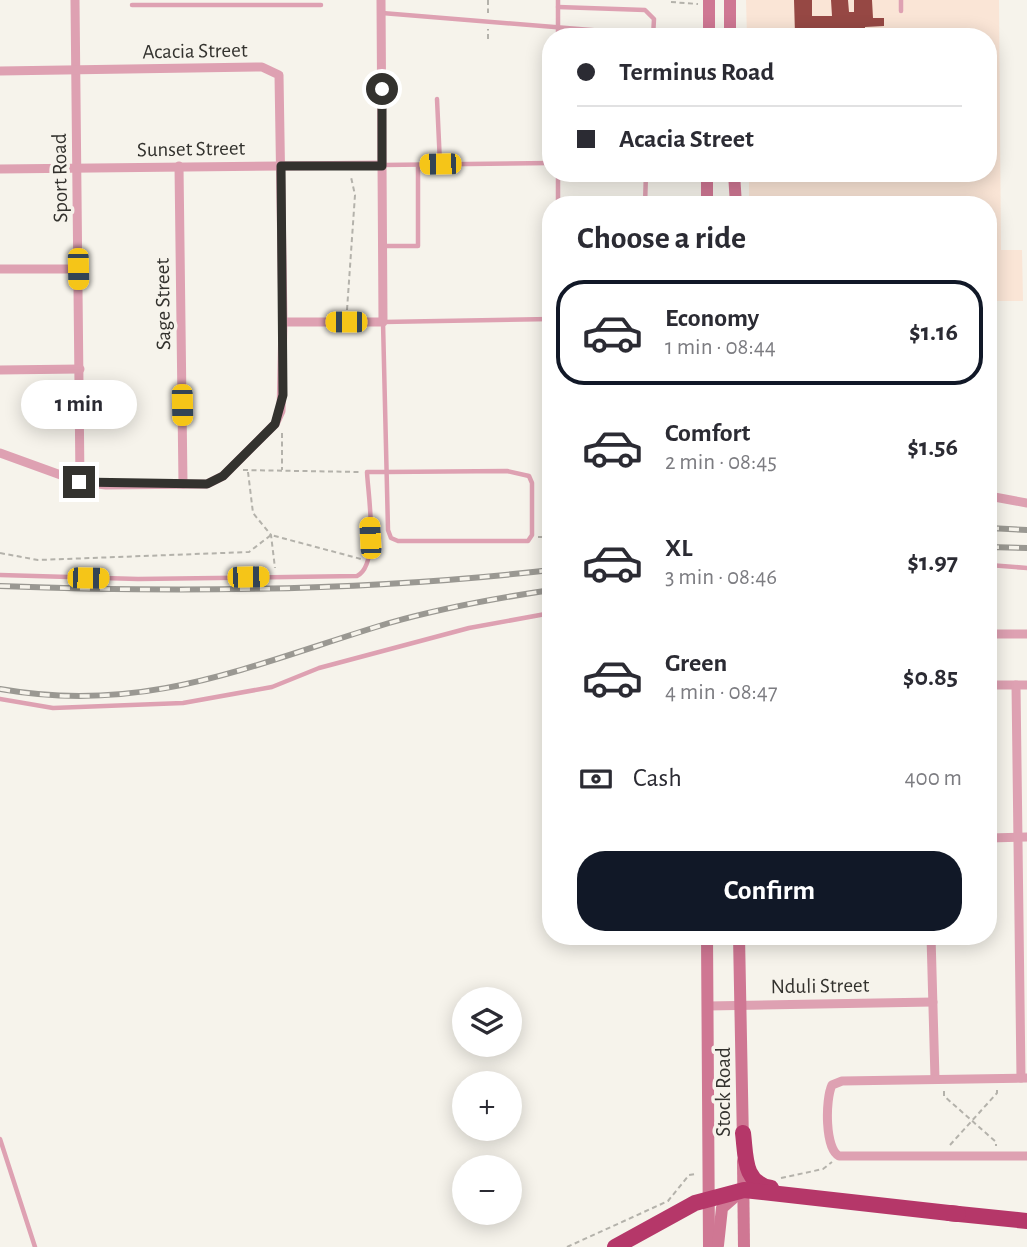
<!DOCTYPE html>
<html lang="en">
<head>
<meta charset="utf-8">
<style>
	:root { --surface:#fff; --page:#f2f2f3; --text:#2b2b33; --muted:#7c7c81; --line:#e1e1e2; --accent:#111827 }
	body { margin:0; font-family:"Alegreya Sans",sans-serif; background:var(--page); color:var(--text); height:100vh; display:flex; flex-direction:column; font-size:26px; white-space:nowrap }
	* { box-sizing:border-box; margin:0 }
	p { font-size:23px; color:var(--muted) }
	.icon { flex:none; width:38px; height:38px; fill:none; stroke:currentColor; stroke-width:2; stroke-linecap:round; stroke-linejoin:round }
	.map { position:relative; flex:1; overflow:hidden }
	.details { position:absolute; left:542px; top:196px; width:455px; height:749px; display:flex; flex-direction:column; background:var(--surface); border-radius:28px; box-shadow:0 4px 18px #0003 }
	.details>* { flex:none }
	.banner { position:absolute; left:542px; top:28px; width:455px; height:154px; border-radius:28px; box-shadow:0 4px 18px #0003; display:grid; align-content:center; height:154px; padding:0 35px; background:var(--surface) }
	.fabs { position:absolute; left:452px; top:987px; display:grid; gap:14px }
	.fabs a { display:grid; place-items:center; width:70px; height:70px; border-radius:50%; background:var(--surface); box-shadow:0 4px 18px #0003; font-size:35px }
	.end { position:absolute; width:32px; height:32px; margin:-16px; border:9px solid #33322e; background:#fff; box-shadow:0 0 0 4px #fff }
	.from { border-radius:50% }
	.bubble { position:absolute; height:49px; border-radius:24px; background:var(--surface); box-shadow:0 4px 18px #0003; font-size:23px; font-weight:600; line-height:49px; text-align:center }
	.car { position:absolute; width:21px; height:42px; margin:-21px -10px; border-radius:9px; box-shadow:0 0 5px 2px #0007; background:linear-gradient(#f5c518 24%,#345 0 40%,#f5c518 0 76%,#345 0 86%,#f5c518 0) }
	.banner b { display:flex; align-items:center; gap:24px; height:66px; font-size:26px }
	.banner b+b { border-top:2px solid var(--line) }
	.banner i { width:18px; height:18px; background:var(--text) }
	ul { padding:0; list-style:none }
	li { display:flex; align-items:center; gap:21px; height:105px; margin:0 14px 10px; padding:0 21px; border:4px solid transparent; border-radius:28px }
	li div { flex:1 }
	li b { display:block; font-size:26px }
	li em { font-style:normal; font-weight:600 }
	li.selected { border-color:var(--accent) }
	li>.icon { width:63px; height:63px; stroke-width:1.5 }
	h2 { padding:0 35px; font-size:32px; line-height:84px }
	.pay { display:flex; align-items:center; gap:18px; height:77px; padding:0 35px; font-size:26px }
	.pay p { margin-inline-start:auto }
	.action { display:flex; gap:14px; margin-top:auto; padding:14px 35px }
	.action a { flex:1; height:80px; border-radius:28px; background:var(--accent); color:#fff; font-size:28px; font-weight:600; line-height:80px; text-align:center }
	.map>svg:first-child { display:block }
</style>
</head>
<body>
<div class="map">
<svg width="1027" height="1247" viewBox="0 0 1027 1247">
	<rect width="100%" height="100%" fill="#f6f3eb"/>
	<polygon fill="#fae5d6" points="746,0 999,0 1001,250 1022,250 1023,301 989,301 989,205 750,205 749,199 749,173 989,173 989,37 747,37"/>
	<polygon fill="#964844" points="794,0 812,0 812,16 832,16 831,0 848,0 849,12 854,12 854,0 872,0 873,18 884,18 884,26 865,27 865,30 908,29 909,37 795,34"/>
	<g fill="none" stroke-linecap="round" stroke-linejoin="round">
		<g stroke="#b4b2ab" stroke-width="2" stroke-dasharray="5 3.5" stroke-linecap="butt">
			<polyline points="488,0 488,13"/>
			<polyline points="671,2 698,4"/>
			<polyline points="488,39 488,29"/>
			<polyline points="347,310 355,195 351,177"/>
			<polyline points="282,433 282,470"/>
			<polyline points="243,470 359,472"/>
			<polyline points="248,472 253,513 271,535 275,568"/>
			<polyline points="538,537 551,537"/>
			<polyline points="0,553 38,560 249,552 271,535 361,559"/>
			<polyline points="944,1091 944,1096 996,1142 996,1146"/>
			<polyline points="950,1145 997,1093 997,1088"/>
			<polyline points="781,1178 823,1169 832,1162"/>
			<polyline points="567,1247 668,1201 689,1175 695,1174"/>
		</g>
		<g stroke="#dea1b2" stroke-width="4.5">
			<polyline points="901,0 901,11"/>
			<polyline points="132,5 321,5"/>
			<polyline points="558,7 645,10 654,19 653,37"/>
			<polyline points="382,13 653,35"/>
			<polyline points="558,37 558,0"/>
			<polyline points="437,99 440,164"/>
			<polyline points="382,165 551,163"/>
			<polyline points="558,173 558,205"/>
			<polyline points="645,205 646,173"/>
			<polyline points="383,246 418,246 418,165"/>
			<polyline points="989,565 1027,568"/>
			<path d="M0 575 138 579 357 576C380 565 368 495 367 472H385L507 471 529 476 532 483V535L528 541H398L391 538 388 530 383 322 551 319"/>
			<polyline points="0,699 53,708 183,703 272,687 319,668 469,628 551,613"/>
			<polyline points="0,1139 35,1247"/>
		</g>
		<g stroke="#dea1b2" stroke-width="9">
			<polyline points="75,0 80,482"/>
			<polyline points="0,71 262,67 279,75 283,322 281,411 275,424 223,476 207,484 106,485 80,482 0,453"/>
			<polyline points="179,166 183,484"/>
			<polyline points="0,169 382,165"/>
			<polyline points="0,269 78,269"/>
			<polyline points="283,322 383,322 381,0"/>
			<polyline points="0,370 80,369"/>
			<polyline points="989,496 1027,503"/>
			<polyline points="989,634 1027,634"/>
			<polyline points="989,685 1027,685"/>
			<polyline points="1016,685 1021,1078"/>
			<polyline points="989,838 1027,837"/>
			<polyline points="931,936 935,1079"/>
			<polyline points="708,1006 933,1002"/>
			<path d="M1027 1078 842 1081 832 1085C825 1100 825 1149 839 1156H1027"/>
		</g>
		<g stroke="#cf7793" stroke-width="12">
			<polyline points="730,0 730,37"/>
			<polyline points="709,37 709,0"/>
			<polyline points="734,173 736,205"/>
			<polyline points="707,205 707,173"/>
			<polyline points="707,936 709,1247"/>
			<polyline points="739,936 743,1142"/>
			<polyline points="743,1161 744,1247"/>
			<polyline points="718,1245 722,1208 738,1194"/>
		</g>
		<g stroke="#b53769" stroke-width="16">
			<path d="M743 1133C746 1156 743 1183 771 1188"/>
			<polyline points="949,1213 1027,1221"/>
			<polyline points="615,1247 695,1203 744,1190 958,1214"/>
		</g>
		<defs>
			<g id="rail">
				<polyline points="989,528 1027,530"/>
				<polyline points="989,547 1027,548"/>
				<path d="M0 586C183 593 369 591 551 570"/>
				<path d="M0 689C147 715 253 664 389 623 442 608 497 598 551 590"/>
			</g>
		</defs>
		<use href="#rail" stroke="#9a9892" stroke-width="6"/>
		<use href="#rail" stroke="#f6f3eb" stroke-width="3.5" stroke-dasharray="10" stroke-linecap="butt"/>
	</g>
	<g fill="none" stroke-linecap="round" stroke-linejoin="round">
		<polyline stroke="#33322e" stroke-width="9" points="79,482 207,484 223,476 275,424 283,395 281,166 382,166 382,89"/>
	</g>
	<g text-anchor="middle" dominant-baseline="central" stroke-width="7" stroke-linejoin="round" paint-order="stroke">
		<g font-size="21" fill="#33322e" stroke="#f6f3eb">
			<text transform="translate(195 51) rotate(-1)">Acacia Street</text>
			<text transform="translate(191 149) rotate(-1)">Sunset Street</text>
			<text transform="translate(60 178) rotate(-91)">Sport Road</text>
			<text transform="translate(163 304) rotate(-91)">Sage Street</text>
			<text transform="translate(820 986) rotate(-1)">Nduli Street</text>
			<text transform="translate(723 1092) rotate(-90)">Stock Road</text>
		</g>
	</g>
</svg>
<div class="fabs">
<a><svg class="icon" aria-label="layers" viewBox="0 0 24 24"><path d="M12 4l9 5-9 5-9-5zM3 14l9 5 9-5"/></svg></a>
<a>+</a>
<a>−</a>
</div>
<i class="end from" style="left:382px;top:89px"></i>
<i class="end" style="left:79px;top:482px"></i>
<div class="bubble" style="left:21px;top:380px;width:116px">1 min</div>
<i class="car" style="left:440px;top:164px;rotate:269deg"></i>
<i class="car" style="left:78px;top:269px;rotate:179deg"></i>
<i class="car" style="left:346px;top:322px;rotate:270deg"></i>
<i class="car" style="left:182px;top:405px;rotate:179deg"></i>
<i class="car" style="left:370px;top:538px;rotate:357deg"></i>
<i class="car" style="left:248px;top:577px;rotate:89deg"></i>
<i class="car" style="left:88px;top:578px;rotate:91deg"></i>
<div class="banner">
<b><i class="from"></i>Terminus Road</b>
<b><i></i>Acacia Street</b>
</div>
<section class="details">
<h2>Choose a ride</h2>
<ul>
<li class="selected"><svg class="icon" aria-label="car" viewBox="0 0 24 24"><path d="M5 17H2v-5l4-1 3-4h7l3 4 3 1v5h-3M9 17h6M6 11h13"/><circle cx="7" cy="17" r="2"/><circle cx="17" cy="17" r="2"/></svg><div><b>Economy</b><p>1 min · 08:44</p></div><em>$1.16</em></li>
<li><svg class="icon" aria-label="car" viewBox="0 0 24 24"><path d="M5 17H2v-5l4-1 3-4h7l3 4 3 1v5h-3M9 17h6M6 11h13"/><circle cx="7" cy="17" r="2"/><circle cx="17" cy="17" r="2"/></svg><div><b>Comfort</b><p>2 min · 08:45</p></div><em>$1.56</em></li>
<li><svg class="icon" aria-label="car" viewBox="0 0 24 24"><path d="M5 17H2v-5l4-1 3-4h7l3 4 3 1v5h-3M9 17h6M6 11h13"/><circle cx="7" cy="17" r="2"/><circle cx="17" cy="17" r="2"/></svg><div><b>XL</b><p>3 min · 08:46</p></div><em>$1.97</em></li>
<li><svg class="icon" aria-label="car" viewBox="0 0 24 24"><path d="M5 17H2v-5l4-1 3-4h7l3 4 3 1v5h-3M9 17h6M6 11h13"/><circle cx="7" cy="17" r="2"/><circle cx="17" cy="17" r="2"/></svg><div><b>Green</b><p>4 min · 08:47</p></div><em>$0.85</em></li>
</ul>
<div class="pay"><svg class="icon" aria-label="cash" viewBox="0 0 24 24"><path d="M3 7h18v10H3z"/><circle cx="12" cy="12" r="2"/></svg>Cash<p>400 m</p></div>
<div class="action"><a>Confirm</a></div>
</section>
</div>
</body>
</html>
